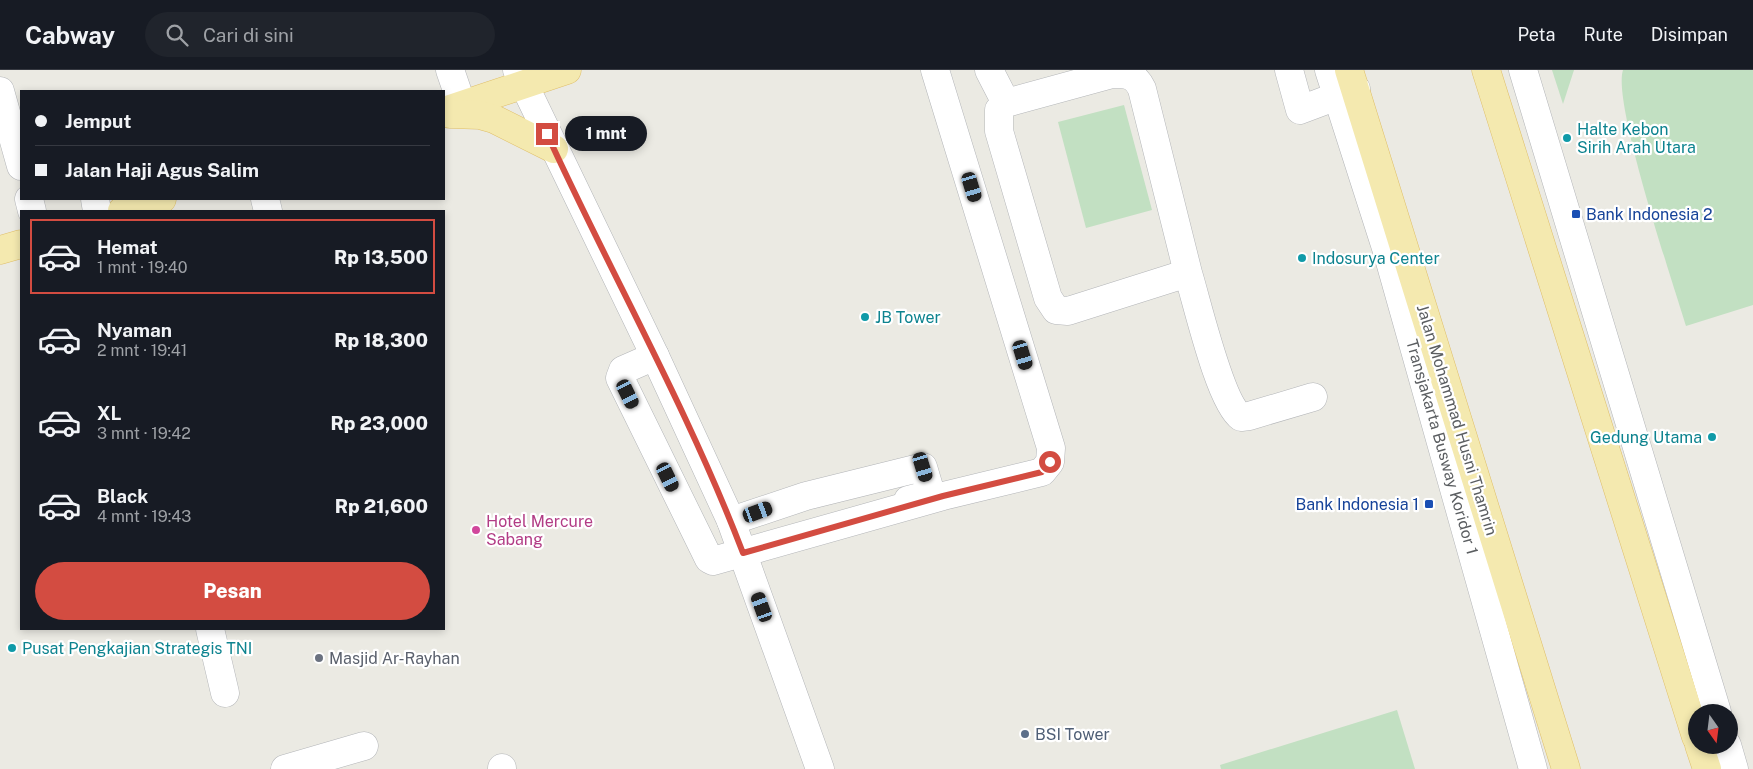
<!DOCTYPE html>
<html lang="id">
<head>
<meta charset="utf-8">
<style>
	:root { --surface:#171b24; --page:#20242c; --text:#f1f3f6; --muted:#9ea1a6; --line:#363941; --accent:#d34c41 }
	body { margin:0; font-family:"Public Sans",sans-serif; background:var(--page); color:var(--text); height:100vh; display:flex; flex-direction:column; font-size:19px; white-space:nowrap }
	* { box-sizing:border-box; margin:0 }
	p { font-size:16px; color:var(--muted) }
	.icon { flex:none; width:28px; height:28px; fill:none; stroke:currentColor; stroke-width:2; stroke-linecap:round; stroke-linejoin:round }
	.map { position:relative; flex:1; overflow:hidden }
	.side { position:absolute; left:20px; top:140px; width:425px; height:420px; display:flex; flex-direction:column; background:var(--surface); border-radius:0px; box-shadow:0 2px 8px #0003 }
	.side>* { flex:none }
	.banner { position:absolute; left:20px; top:20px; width:425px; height:110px; border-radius:0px; box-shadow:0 2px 8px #0003; display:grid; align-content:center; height:110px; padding:0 15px; background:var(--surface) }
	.needle { width:32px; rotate:166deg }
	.fabs { position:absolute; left:1688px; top:634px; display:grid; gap:10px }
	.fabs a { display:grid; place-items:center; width:50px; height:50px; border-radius:50%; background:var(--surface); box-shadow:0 2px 8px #0003; font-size:25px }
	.end { position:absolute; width:22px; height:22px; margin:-11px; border:6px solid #d34c41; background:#fff; box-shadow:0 0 0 2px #fff }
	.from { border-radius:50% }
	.bubble { position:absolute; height:35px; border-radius:18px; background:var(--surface); box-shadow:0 2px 8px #0003; font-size:16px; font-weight:800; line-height:35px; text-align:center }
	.car { position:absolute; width:15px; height:30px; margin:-15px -8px; border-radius:6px; box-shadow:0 0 4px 1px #0007; background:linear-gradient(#222 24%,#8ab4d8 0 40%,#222 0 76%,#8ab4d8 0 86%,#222 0) }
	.banner b { display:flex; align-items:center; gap:18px; height:48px; font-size:19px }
	.banner b+b { border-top:1px solid var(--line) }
	.banner i { width:12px; height:12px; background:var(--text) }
	ul { padding:9px 0 0; list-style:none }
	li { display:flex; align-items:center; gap:15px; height:75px; margin:0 10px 8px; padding:0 5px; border:2px solid transparent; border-radius:0px }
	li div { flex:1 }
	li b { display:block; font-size:19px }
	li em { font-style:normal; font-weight:800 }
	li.on { border-color:var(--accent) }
	li>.icon { width:45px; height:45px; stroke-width:1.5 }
	.primary-button { display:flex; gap:10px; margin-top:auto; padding:10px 15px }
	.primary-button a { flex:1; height:58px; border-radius:30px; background:var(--accent); color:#fff; font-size:20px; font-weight:800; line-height:58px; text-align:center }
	header { display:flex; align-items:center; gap:30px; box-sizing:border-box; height:70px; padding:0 25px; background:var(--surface); border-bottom:1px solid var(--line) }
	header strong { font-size:24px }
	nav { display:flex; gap:28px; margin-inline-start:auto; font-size:18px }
	.search { width:350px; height:45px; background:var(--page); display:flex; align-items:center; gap:12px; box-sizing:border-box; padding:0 18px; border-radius:28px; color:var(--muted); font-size:19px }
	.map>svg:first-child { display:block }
</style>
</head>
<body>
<header>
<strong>Cabway</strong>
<div class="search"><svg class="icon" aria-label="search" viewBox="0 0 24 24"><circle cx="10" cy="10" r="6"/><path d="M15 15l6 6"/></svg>Cari di sini</div>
<nav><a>Peta</a><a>Rute</a><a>Disimpan</a></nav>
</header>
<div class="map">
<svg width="1753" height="699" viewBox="0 0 1753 699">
	<rect width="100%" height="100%" fill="#ebeae3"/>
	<g fill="#c2e0c2">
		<polygon points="1552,0 1574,0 1563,34"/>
		<path d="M1623 0H1753V235L1686 256C1673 213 1612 32 1623 0Z"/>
		<polygon points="1124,35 1152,140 1086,158 1058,52"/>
		<polygon points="1397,640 1415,699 1221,699 1220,695"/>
	</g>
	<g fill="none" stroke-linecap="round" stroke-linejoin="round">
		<defs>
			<g id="minor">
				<polyline points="450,0 462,35"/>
				<polyline points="517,0 655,286 731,451 820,699"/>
				<polyline points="989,0 1006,33"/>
				<polyline points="1289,0 1300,40 1356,19"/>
				<polyline points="1329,0 1387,181 1533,699"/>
				<polyline points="1523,0 1717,642"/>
				<polyline points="0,21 21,96"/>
				<polyline points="29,129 32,141"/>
				<polyline points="95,129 97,141"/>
				<polyline points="265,129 268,141"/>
				<path d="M1188 203 1142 19C1135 4 1127 4 1112 4L1006 33 999 40V61L1048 228 1056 240 1068 241 1188 203C1197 232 1220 333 1241 347L1249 346 1313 327"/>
				<polyline points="655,286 623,300 620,308 709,489 713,491 943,426 1042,402 1050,392 1051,378 935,0"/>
				<polyline points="731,451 806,426 923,397 931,424 908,430"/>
				<polyline points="210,559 225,623"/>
				<polyline points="1727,675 1734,699"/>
				<polyline points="502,698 502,699"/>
				<polyline points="285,699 364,676"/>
			</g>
			<g id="major">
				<polyline points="1349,0 1566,699"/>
				<polyline points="1486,0 1696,667"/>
				<polyline points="444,41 567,0"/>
				<polyline points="450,44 480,45 494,49 554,79"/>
				<polyline points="122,141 162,129"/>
				<polyline points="0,180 21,174"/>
				<polyline points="1699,675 1707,699"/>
			</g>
		</defs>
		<use href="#minor" stroke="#b3b5b8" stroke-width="29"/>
		<use href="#major" stroke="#dfbe68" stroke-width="29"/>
		<use href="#minor" stroke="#fff" stroke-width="28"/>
		<use href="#major" stroke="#f4e9af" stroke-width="28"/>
	</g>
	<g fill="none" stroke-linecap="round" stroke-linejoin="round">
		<path stroke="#d34c41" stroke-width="6" d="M547 64C611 204 688 339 743 483L943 426 1042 402 1050 392"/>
	</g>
	<g fill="#0f9aa8" stroke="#fff" stroke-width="2">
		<circle cx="1567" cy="68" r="5"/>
		<circle cx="1302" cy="188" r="5"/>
		<circle cx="865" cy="247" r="5"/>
		<circle cx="1712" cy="367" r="5"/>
		<circle cx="12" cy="578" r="5"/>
	</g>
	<g fill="#1a4fb4" stroke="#fff" stroke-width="2">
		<rect x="1571" y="139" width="10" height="10" rx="2.5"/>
		<rect x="1424" y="429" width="10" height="10" rx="2.5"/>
	</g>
	<circle fill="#d1479c" stroke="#fff" stroke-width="2" cx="476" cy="460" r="5"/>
	<circle fill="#6b7280" stroke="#fff" stroke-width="2" cx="319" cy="588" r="5"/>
	<circle fill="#5c6f8a" stroke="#fff" stroke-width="2" cx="1025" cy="664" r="5"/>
	<g text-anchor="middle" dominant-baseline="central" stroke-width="4.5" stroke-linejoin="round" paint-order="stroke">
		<g font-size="16" fill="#0d838f" stroke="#fff" text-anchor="start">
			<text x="1577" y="59">Halte Kebon<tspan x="1577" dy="18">Sirih Arah Utara</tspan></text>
			<text x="1312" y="188">Indosurya Center</text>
			<text x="875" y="247">JB Tower</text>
			<text x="1702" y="367" text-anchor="end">Gedung Utama</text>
			<text x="22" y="578">Pusat Pengkajian Strategis TNI</text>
		</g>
		<g font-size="16" fill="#164399" stroke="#fff" text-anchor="start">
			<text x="1586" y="144">Bank Indonesia 2</text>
			<text x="1419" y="434" text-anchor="end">Bank Indonesia 1</text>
		</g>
		<g font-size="16" fill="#5b5e61" stroke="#fff">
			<text transform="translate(1457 350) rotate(73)">Jalan Mohammad Husni Thamrin</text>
			<text transform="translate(1442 377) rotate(74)">Transjakarta Busway Koridor 1</text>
		</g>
		<g font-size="16" fill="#b23c85" stroke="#fff" text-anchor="start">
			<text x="486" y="451">Hotel Mercure<tspan x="486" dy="18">Sabang</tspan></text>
		</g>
		<g font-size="16" fill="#5b616d" stroke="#fff" text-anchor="start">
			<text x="329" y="588">Masjid Ar-Rayhan</text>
		</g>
		<g font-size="16" fill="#4e5e75" stroke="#fff" text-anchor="start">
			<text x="1035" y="664">BSI Tower</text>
		</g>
	</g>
</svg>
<div class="fabs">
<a><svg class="needle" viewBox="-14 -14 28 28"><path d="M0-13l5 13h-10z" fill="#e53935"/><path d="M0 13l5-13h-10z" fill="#9ea1a6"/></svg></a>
</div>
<i class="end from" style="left:1050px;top:392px"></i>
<i class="end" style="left:547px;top:64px"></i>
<div class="bubble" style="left:565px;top:46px;width:82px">1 mnt</div>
<i class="car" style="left:972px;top:117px;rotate:163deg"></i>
<i class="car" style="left:1023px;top:285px;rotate:163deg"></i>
<i class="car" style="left:628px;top:324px;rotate:154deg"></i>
<i class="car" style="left:923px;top:397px;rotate:163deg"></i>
<i class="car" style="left:668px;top:407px;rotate:154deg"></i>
<i class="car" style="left:758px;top:442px;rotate:70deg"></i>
<i class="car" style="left:762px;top:537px;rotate:340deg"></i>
<div class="banner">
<b><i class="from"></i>Jemput</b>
<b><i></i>Jalan Haji Agus Salim</b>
</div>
<section class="side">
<ul>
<li class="on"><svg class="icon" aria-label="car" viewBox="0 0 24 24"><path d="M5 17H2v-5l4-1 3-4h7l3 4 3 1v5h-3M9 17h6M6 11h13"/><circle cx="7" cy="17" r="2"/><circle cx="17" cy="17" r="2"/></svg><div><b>Hemat</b><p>1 mnt · 19:40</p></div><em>Rp 13,500</em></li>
<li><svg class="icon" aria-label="car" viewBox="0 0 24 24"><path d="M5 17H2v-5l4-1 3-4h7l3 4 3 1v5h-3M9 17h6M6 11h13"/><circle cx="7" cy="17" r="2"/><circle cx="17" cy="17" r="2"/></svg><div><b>Nyaman</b><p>2 mnt · 19:41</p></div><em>Rp 18,300</em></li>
<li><svg class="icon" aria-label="car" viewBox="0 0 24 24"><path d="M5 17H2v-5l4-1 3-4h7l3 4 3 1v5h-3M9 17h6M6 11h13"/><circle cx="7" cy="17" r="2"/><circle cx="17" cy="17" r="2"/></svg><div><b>XL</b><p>3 mnt · 19:42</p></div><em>Rp 23,000</em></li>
<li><svg class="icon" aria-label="car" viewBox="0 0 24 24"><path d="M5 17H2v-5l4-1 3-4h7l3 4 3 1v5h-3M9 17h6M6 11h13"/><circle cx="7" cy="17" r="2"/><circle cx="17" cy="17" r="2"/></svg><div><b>Black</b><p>4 mnt · 19:43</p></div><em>Rp 21,600</em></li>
</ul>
<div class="primary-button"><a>Pesan</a></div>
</section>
</div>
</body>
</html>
